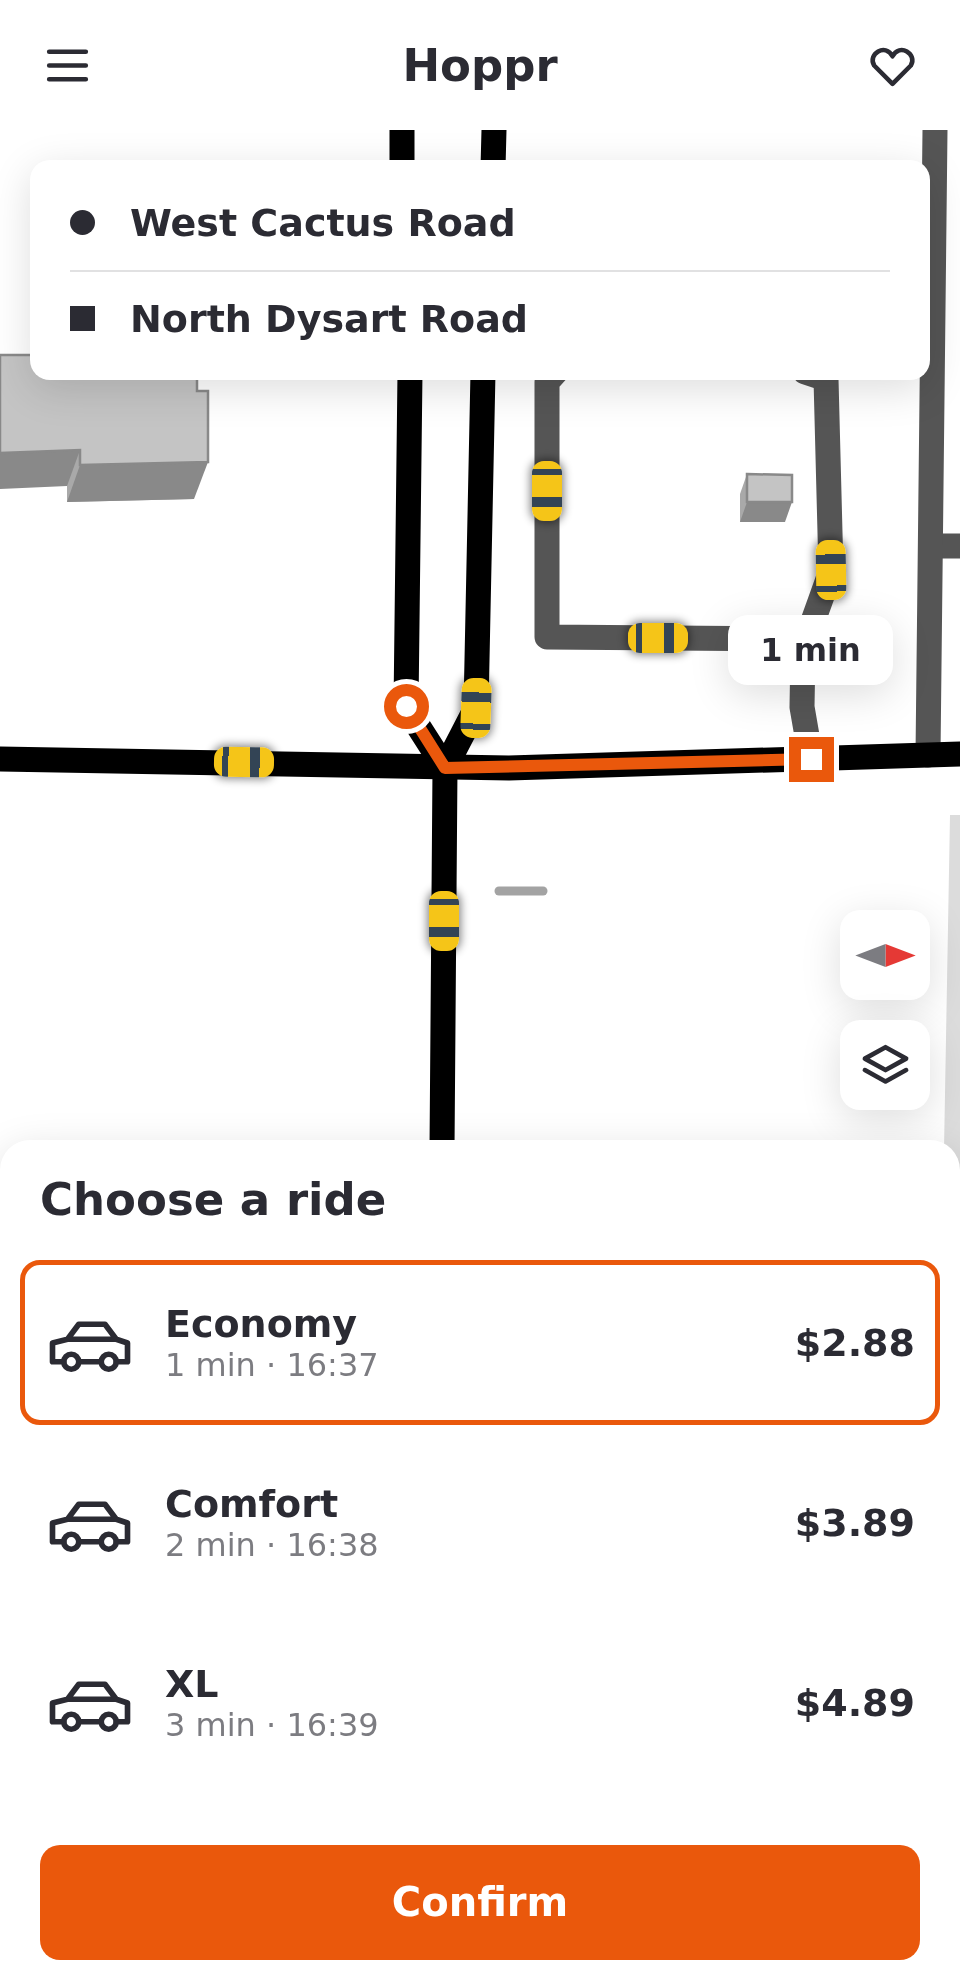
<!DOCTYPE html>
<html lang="en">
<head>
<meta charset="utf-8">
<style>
	:root { --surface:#fff; --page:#f2f2f3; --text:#2b2b33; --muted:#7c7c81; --line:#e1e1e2; --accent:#ea580c }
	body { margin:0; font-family:"DejaVu Sans",sans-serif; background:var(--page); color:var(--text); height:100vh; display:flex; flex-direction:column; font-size:38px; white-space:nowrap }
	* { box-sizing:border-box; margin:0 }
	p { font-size:32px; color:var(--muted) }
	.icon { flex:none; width:55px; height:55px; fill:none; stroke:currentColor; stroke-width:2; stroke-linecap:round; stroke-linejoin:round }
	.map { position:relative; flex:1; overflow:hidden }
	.side { position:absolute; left:0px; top:1010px; width:960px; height:840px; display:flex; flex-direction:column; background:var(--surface); border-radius:30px 30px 0 0; box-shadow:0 10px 40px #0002 }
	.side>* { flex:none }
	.banner { position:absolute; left:30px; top:30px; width:900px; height:220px; border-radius:20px; box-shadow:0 10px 40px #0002; display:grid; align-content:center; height:220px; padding:0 40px; background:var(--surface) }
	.needle { width:65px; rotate:90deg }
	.fabs { position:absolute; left:840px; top:780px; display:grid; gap:20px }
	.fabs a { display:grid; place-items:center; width:90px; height:90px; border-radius:20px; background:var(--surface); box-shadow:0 10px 40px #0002; font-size:50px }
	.end { position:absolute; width:45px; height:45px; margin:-22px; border:12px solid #ea580c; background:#fff; box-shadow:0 0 0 5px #fff }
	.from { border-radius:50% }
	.bubble { position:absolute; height:70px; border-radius:20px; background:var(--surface); box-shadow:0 10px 40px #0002; font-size:32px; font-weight:800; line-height:70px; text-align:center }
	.car { position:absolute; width:30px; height:60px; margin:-30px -15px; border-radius:12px; box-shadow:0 0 8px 2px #0007; background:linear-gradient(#f5c518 24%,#345 0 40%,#f5c518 0 76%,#345 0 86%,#f5c518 0) }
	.banner b { display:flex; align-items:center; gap:35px; height:95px; font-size:38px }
	.banner b+b { border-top:2px solid var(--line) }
	.banner i { width:25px; height:25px; background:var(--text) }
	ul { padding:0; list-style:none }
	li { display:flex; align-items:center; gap:30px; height:165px; margin:0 20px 15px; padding:0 20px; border:5px solid transparent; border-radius:20px }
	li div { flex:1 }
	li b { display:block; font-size:38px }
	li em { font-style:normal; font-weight:800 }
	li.current { border-color:var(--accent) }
	li>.icon { width:90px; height:90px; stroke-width:1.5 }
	h2 { padding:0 40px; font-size:45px; line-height:120px }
	.cta { display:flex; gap:20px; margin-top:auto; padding:20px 40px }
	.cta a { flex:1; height:115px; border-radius:20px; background:var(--accent); color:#fff; font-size:40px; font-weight:800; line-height:115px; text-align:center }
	header { display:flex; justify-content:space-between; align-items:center; height:130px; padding:0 40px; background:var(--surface); font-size:45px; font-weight:800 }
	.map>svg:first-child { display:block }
</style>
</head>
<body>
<header><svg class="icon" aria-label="menu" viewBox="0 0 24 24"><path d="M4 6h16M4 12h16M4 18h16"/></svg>Hoppr<svg class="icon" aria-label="heart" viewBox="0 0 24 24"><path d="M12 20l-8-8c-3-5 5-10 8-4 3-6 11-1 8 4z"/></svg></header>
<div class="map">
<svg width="960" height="1850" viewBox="0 0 960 1850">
	<rect width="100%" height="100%" fill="#fff"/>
	<polygon fill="#dcdcdc" points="950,685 960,685 960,1121 950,1121 950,1020 944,1020"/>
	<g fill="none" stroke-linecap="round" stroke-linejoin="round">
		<polyline stroke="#a3a3a3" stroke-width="9" points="499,761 543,761"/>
		<g stroke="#555" stroke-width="25">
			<polyline points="556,242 547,252 547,507 806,509"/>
			<polyline points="805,242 826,249 831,441 803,519 802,577 811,629"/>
			<polyline points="931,416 960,416"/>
			<polyline points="928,625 935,0"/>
			<polyline points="950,1312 960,1312"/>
			<polyline points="0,1313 10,1313"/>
			<polyline points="130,1850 130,1840"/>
			<polyline points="707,1850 708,1840"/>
		</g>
		<g stroke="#000" stroke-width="25">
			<polyline points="402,0 402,38"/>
			<polyline points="493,38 494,0"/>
			<polyline points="410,242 406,577 445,638"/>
			<polyline points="0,629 509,638 960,624"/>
			<polyline points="442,1020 445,638 476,578 483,242"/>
			<polyline points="435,1850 435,1840"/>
		</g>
	</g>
	<g fill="#a9a9a9">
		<polygon points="0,225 194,369 67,372 67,356"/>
		<polygon points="747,344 785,392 740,392 740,364"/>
		<polygon points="10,1168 10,1258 6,1258 6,1178"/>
		<polygon points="7,1339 10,1408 0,1408 0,1359"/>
		<polygon points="2,1412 10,1412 0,1477 0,1416"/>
		<polygon points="951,1463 960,1545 950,1545 950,1467"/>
		<polygon points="10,1477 10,1604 0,1604 0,1557 6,1541 0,1541"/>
		<polygon points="7,1607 10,1736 0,1736 0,1690 6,1674 0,1674 0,1627"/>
		<polygon points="960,1619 960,1679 958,1679 958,1626"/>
		<polygon points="960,1682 960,1850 930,1850 930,1840 950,1840 950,1735 953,1727 958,1727 958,1689"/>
		<polygon points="5,1740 10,1807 0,1807 0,1755"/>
		<polygon points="214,1840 278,1840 274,1850 214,1850"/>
		<polygon points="580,1840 663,1840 663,1850 579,1850"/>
		<polygon points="772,1840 872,1840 872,1842 870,1850 772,1850"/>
	</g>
	<g fill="#898989">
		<polygon points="80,320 67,356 0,359 0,323"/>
		<polygon points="208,332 194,369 67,372 80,335"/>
		<polygon points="747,372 792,372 785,392 740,392"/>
		<rect x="950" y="1235" width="10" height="29"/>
		<polygon points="7,1388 10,1388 10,1408 0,1408"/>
		<polygon points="2,1457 10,1457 10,1477 0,1477"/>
		<polygon points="951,1516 960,1516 960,1545 950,1545"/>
		<polygon points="0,1521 10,1521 10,1541 7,1537 6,1541 0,1541"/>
		<polygon points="7,1584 10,1584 10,1604 0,1604"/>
		<polygon points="7,1654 10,1654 10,1674 7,1670 6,1674 0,1674"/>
		<polygon points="7,1716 10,1716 10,1736 0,1736"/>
		<polygon points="953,1781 960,1781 960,1809 950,1809 950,1789"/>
		<polygon points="5,1787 10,1787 10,1807 0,1807 0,1801"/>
		<polygon points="220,1840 278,1840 274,1850 217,1850"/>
		<polygon points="782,1842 872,1842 870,1850 779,1850"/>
		<polygon points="940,1843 960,1843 960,1850 938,1850"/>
	</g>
	<g fill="#c4c4c4" stroke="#898989" stroke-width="2.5">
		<polygon points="0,225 38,225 38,242 197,242 197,261 208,261 208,332 80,335 80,320 0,323"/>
		<polygon points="747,344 792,345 792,372 747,372"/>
		<rect x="950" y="1136" width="10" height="99"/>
		<rect x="7" y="1339" width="3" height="49"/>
		<rect x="2" y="1412" width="8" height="45"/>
		<rect x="951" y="1463" width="9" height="53"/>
		<rect x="0" y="1477" width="10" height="44"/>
		<rect x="7" y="1537" width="3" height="47"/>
		<rect x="7" y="1607" width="3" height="47"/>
		<rect x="7" y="1670" width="3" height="46"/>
		<rect x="953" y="1727" width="7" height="54"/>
		<rect x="5" y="1740" width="5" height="47"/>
		<polygon points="950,1791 960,1791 960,1843 940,1843 940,1840 950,1840"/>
		<polygon points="0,1807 10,1807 10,1840 84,1840 84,1850 0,1850"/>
		<rect x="586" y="1840" width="77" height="10"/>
		<rect x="782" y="1840" width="90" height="2"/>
	</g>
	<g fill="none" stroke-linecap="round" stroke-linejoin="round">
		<polyline stroke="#ea580c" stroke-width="12" points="406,576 445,638 811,629"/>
	</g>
</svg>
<div class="fabs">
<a><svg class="needle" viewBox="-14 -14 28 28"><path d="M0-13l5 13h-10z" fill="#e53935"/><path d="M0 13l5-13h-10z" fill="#7c7c81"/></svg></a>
<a><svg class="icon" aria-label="layers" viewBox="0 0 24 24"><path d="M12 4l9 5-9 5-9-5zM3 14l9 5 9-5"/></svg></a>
</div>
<i class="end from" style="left:406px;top:576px"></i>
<i class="end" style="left:811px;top:629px"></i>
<div class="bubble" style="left:728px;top:485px;width:165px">1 min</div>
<i class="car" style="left:547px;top:361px;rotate:180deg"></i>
<i class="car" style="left:831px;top:440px;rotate:359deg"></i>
<i class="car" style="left:658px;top:508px;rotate:90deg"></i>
<i class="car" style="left:476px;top:578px;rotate:2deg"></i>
<i class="car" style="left:244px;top:632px;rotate:91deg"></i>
<i class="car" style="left:444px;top:791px;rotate:180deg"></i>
<div class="banner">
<b><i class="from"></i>West Cactus Road</b>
<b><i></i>North Dysart Road</b>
</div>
<section class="side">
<h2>Choose a ride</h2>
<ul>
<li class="current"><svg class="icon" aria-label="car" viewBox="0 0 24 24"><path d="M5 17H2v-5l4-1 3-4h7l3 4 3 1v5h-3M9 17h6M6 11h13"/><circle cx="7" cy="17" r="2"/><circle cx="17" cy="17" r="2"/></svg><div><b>Economy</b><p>1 min · 16:37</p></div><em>$2.88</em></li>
<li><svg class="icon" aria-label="car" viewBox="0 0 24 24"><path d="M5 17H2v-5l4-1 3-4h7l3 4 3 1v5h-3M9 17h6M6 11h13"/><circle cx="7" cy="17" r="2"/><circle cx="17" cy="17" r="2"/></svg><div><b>Comfort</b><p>2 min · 16:38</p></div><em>$3.89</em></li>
<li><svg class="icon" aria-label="car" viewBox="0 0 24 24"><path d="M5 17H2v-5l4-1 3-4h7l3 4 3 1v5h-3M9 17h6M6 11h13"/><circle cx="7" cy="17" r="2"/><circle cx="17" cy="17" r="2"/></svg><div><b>XL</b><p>3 min · 16:39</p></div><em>$4.89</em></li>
</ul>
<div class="cta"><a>Confirm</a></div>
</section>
</div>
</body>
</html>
